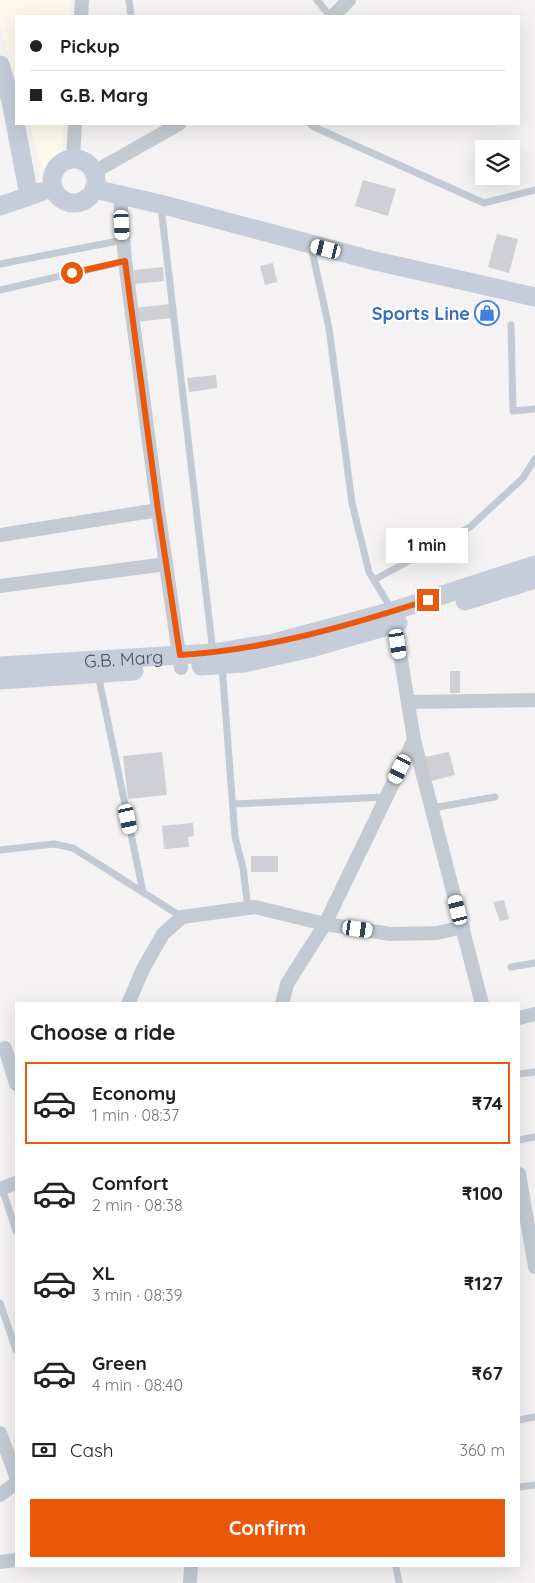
<!DOCTYPE html>
<html lang="en">
<head>
<meta charset="utf-8">
<style>
	:root { --surface:#fff; --page:#f2f2f2; --text:#202124; --muted:#757577; --line:#e0e0e0; --accent:#ea580c }
	body { margin:0; font-family:Quicksand,sans-serif; background:var(--page); color:var(--text); height:100vh; display:flex; flex-direction:column; font-size:19px; white-space:nowrap }
	* { box-sizing:border-box; margin:0 }
	p { font-size:16px; color:var(--muted) }
	.icon { flex:none; width:28px; height:28px; fill:none; stroke:currentColor; stroke-width:2; stroke-linecap:round; stroke-linejoin:round }
	.map { position:relative; flex:1; overflow:hidden }
	.drawer { position:absolute; left:15px; top:1002px; width:505px; height:565px; display:flex; flex-direction:column; background:var(--surface); border-radius:0px; box-shadow:0 5px 20px #0002 }
	.drawer>* { flex:none }
	.guide { position:absolute; left:15px; top:15px; width:505px; height:110px; border-radius:0px; box-shadow:0 5px 20px #0002; display:grid; align-content:center; height:110px; padding:0 15px; background:var(--surface) }
	.fabs { position:absolute; left:475px; top:140px; display:grid; gap:10px }
	.fabs a { display:grid; place-items:center; width:45px; height:45px; border-radius:0px; background:var(--surface); box-shadow:0 5px 20px #0002; font-size:25px }
	.end { position:absolute; width:22px; height:22px; margin:-11px; border:6px solid #ea580c; background:#fff; box-shadow:0 0 0 2px #fff }
	.from { border-radius:50% }
	.bubble { position:absolute; height:35px; border-radius:0px; background:var(--surface); box-shadow:0 5px 20px #0002; font-size:16px; font-weight:800; line-height:35px; text-align:center }
	.car { position:absolute; width:15px; height:30px; margin:-15px -8px; border-radius:6px; box-shadow:0 0 4px 1px #0007; background:linear-gradient(#fff 24%,#345 0 40%,#fff 0 76%,#345 0 86%,#fff 0) }
	.guide b { display:flex; align-items:center; gap:18px; height:48px; font-size:19px }
	.guide b+b { border-top:1px solid var(--line) }
	.guide i { width:12px; height:12px; background:var(--text) }
	ul { padding:0; list-style:none }
	li { display:flex; align-items:center; gap:15px; height:82px; margin:0 10px 8px; padding:0 5px; border:2px solid transparent; border-radius:0px }
	li div { flex:1 }
	li b { display:block; font-size:19px }
	li em { font-style:normal; font-weight:800 }
	li.on { border-color:var(--accent) }
	li>.icon { width:45px; height:45px; stroke-width:1.5 }
	h2 { padding:0 15px; font-size:22px; line-height:60px }
	.pay { display:flex; align-items:center; gap:12px; height:55px; padding:0 15px; font-size:19px }
	.pay p { margin-inline-start:auto }
	.action { display:flex; gap:10px; margin-top:auto; padding:10px 15px }
	.action a { flex:1; height:58px; border-radius:0px; background:var(--accent); color:#fff; font-size:20px; font-weight:800; line-height:58px; text-align:center }
	.map>svg:first-child { display:block }
</style>
</head>
<body>
<div class="map">
<svg width="535" height="1583" viewBox="0 0 535 1583">
	<rect width="100%" height="100%" fill="#f4f2f2"/>
	<g fill="#fdfaed">
		<polygon points="0,0 71,0 70,16 16,16 16,81 0,27"/>
		<polygon points="29,124 64,124 62,152 43,171"/>
	</g>
	<g fill="#ced0d6">
		<polygon points="363,180 396,189 388,216 355,206"/>
		<polygon points="497,234 518,239 509,273 488,267"/>
		<polygon points="273,263 277,282 265,285 260,266"/>
		<polygon points="163,267 164,281 135,284 134,270"/>
		<polygon points="170,304 172,318 136,322 135,308"/>
		<polygon points="216,375 217,388 189,392 187,378"/>
		<rect x="450" y="671" width="10" height="22"/>
		<polygon points="162,752 167,795 128,799 123,756"/>
		<polygon points="449,752 455,775 431,781 425,757"/>
		<polygon points="193,823 194,836 188,837 189,847 164,849 162,826"/>
		<rect x="251" y="856" width="27" height="16"/>
		<polygon points="504,900 509,919 500,921 493,902"/>
	</g>
	<g fill="none" stroke-linecap="round" stroke-linejoin="round">
		<g stroke="#c3cad3" stroke-width="7">
			<polyline points="129,0 131,16"/>
			<polyline points="317,0 330,16"/>
			<polyline points="310,124 314,127 484,203 535,190"/>
			<polyline points="161,207 213,653"/>
			<polyline points="311,246 329,328 352,503 369,572 392,610"/>
			<polyline points="0,264 123,240"/>
			<polyline points="0,290 125,261"/>
			<polyline points="511,325 513,411 535,409"/>
			<polyline points="374,580 470,527 523,478 535,459"/>
			<polyline points="222,665 235,837 243,868 248,908"/>
			<polyline points="98,674 143,892"/>
			<polyline points="233,804 387,797"/>
			<polyline points="432,808 495,797"/>
			<polyline points="0,850 54,844 73,848 182,917"/>
			<polyline points="511,967 535,963"/>
			<polyline points="519,1074 535,1072"/>
			<polyline points="519,1140 535,1137"/>
			<polyline points="2,1188 16,1231"/>
			<polyline points="0,1303 16,1350"/>
			<polyline points="519,1420 535,1417"/>
			<polyline points="519,1487 535,1485"/>
			<polyline points="396,1566 399,1583"/>
		</g>
		<g stroke="#c3cad3" stroke-width="14">
			<polyline points="81,16 82,0"/>
			<polyline points="333,16 349,0"/>
			<polyline points="73,159 75,124"/>
			<polyline points="94,172 179,124"/>
			<polyline points="120,196 125,261 158,510 181,668"/>
			<polyline points="0,535 158,510"/>
			<polyline points="0,586 166,564"/>
			<polyline points="408,702 535,700"/>
			<polyline points="414,740 482,1004"/>
			<polyline points="128,1004 143,969 163,934 182,917 255,907 325,924 391,934 437,933 463,927"/>
			<polyline points="282,1004 287,984 325,924 414,740 394,616"/>
			<polyline points="519,1018 535,1014"/>
			<polyline points="5,1048 16,1084"/>
			<polyline points="519,1174 535,1267"/>
			<polyline points="0,1189 16,1183"/>
			<polyline points="0,1433 16,1476"/>
			<polyline points="0,1495 16,1483"/>
			<polyline points="0,1562 16,1560"/>
			<polyline points="190,1583 191,1566"/>
		</g>
		<g stroke="#c5cdda" stroke-width="19">
			<polyline points="0,65 11,101 29,196"/>
			<circle cx="74" cy="181" r="22"/>
			<polyline points="94,189 160,204 371,260 535,297"/>
			<polyline points="0,206 41,192"/>
			<polyline points="465,601 535,579"/>
			<path id="s1" d="M0 666 213 653 274 643 393 611 535 565"/>
			<polyline points="201,666 244,663 307,649 398,623"/>
			<polyline points="0,680 134,671"/>
		</g>
	</g>
	<g fill="none" stroke-linecap="round" stroke-linejoin="round">
		<path stroke="#ea580c" stroke-width="6" d="M72 273 125 261 158 510 180 655C265 650 348 626 428 600"/>
	</g>
	<defs>
		<symbol id="shop-ring" viewBox="-11 -11 22 22"><circle r="9.5" fill="#fff" stroke="#3f7fe0" stroke-width="1.5"/><path d="M-5-2.5h2.3a2.7 3.5 0 0 1 5.4 0H5L5.5 6h-11ZM-1.5-2.5h3a1.5 2.3 0 0 0-3 0Z" fill="#3f7fe0"/></symbol>
	</defs>
	<g fill-rule="evenodd">
		<use href="#shop-ring" x="473" y="299" width="28" height="28"/>
	</g>
	<g text-anchor="middle" dominant-baseline="central" stroke-width="5" stroke-linejoin="round" paint-order="stroke">
		<g font-size="18" font-weight="bold" fill="#366cbe" stroke="#fff" text-anchor="end">
			<text x="470" y="313">Sports Line</text>
		</g>
		<g font-size="18" fill="#49535f" stroke="#fff">
			<text stroke="none"><textPath href="#s1" startOffset="124">G.B. Marg</textPath></text>
		</g>
	</g>
</svg>
<div class="fabs">
<a><svg class="icon" aria-label="layers" viewBox="0 0 24 24"><path d="M12 4l9 5-9 5-9-5zM3 14l9 5 9-5"/></svg></a>
</div>
<i class="end from" style="left:72px;top:273px"></i>
<i class="end" style="left:428px;top:600px"></i>
<div class="bubble" style="left:386px;top:528px;width:82px">1 min</div>
<i class="car" style="left:122px;top:225px;rotate:177deg"></i>
<i class="car" style="left:326px;top:249px;rotate:284deg"></i>
<i class="car" style="left:398px;top:644px;rotate:171deg"></i>
<i class="car" style="left:400px;top:769px;rotate:206deg"></i>
<i class="car" style="left:128px;top:819px;rotate:168deg"></i>
<i class="car" style="left:458px;top:910px;rotate:346deg"></i>
<i class="car" style="left:358px;top:929px;rotate:98deg"></i>
<div class="guide">
<b><i class="from"></i>Pickup</b>
<b><i></i>G.B. Marg</b>
</div>
<section class="drawer">
<h2>Choose a ride</h2>
<ul>
<li class="on"><svg class="icon" aria-label="car" viewBox="0 0 24 24"><path d="M5 17H2v-5l4-1 3-4h7l3 4 3 1v5h-3M9 17h6M6 11h13"/><circle cx="7" cy="17" r="2"/><circle cx="17" cy="17" r="2"/></svg><div><b>Economy</b><p>1 min · 08:37</p></div><em>₹74</em></li>
<li><svg class="icon" aria-label="car" viewBox="0 0 24 24"><path d="M5 17H2v-5l4-1 3-4h7l3 4 3 1v5h-3M9 17h6M6 11h13"/><circle cx="7" cy="17" r="2"/><circle cx="17" cy="17" r="2"/></svg><div><b>Comfort</b><p>2 min · 08:38</p></div><em>₹100</em></li>
<li><svg class="icon" aria-label="car" viewBox="0 0 24 24"><path d="M5 17H2v-5l4-1 3-4h7l3 4 3 1v5h-3M9 17h6M6 11h13"/><circle cx="7" cy="17" r="2"/><circle cx="17" cy="17" r="2"/></svg><div><b>XL</b><p>3 min · 08:39</p></div><em>₹127</em></li>
<li><svg class="icon" aria-label="car" viewBox="0 0 24 24"><path d="M5 17H2v-5l4-1 3-4h7l3 4 3 1v5h-3M9 17h6M6 11h13"/><circle cx="7" cy="17" r="2"/><circle cx="17" cy="17" r="2"/></svg><div><b>Green</b><p>4 min · 08:40</p></div><em>₹67</em></li>
</ul>
<div class="pay"><svg class="icon" aria-label="cash" viewBox="0 0 24 24"><path d="M3 7h18v10H3z"/><circle cx="12" cy="12" r="2"/></svg>Cash<p>360 m</p></div>
<div class="action"><a>Confirm</a></div>
</section>
</div>
</body>
</html>
